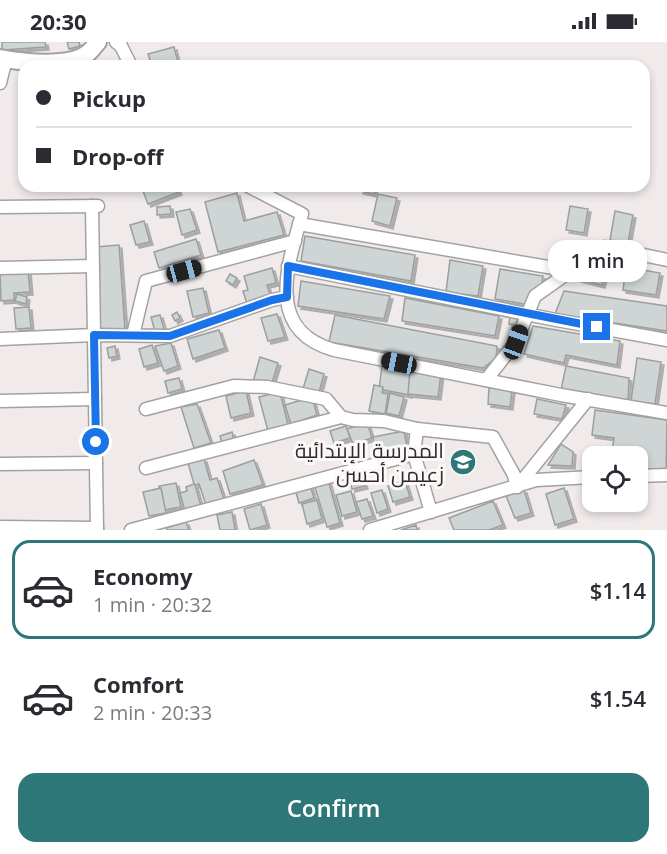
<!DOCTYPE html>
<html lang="en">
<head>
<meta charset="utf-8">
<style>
	:root { --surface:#fff; --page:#f7f7f7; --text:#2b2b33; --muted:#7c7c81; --line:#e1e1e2; --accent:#2e7778 }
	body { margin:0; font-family:"Open Sans",Cairo,sans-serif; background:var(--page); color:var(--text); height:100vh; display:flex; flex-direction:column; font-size:22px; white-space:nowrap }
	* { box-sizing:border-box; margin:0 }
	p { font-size:20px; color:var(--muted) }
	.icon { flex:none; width:33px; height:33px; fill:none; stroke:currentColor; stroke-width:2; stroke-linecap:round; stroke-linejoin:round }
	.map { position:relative; height:488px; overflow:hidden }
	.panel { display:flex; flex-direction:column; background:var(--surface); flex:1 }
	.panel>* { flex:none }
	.hud { position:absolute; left:18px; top:18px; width:632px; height:132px; border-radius:18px; box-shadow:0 3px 9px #0003; display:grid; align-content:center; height:132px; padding:0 18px; background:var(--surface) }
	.controls { position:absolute; left:582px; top:404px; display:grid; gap:12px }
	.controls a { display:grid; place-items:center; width:66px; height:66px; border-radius:12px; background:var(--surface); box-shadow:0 3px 9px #0003; font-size:30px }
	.end { position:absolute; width:27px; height:27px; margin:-14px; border:8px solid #1a73e8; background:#fff; box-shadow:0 0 0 3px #fff }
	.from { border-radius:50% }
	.bubble { position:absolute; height:42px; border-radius:18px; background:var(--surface); box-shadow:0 3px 9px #0003; font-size:20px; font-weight:600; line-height:42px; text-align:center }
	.car { position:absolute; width:18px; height:36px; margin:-18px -9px; border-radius:8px; box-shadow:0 0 4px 2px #0007; background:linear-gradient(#222 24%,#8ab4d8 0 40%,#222 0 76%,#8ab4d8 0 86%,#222 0) }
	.hud b { display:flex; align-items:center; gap:21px; height:57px; font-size:22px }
	.hud b+b { border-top:2px solid var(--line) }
	.hud i { width:15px; height:15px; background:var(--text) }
	ul { padding:10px 0 0; list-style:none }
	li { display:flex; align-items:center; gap:18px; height:99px; margin:0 12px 9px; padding:0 6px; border:3px solid transparent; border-radius:18px }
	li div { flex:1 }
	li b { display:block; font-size:22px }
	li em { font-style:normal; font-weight:600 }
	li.selected { border-color:var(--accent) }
	li>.icon { width:54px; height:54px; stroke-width:1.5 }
	.primary-button { display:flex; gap:12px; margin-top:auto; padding:12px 18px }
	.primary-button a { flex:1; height:69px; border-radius:18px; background:var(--accent); color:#fff; font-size:24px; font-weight:600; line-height:69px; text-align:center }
	.status { display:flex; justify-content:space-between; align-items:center; height:42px; padding:0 30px; background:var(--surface); direction:ltr }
	.status svg { height:16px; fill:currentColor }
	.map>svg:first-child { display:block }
</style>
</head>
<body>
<div class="status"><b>20:30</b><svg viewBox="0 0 49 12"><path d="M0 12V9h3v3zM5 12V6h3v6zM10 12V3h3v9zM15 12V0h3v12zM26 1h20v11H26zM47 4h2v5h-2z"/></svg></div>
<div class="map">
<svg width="667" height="488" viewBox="0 0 667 488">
	<defs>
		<filter id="shadow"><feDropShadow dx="3" dy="3" stdDeviation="0" flood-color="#0004"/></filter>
	</defs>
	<rect width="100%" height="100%" fill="#f0eaeb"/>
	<g fill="#cfd4d4" stroke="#9a9f9f" stroke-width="1.5" filter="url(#shadow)">
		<polygon points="2,0 45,0 46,5 2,8"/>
		<polygon points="67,0 79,0 80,4 69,7"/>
		<polygon points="174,5 179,24 152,24 148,12"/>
		<polygon points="141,144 177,144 179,150 148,162"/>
		<polygon points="361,144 375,144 374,152 360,149"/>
		<polygon points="237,151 244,179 277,170 284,193 218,210 205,160"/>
		<polygon points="378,152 397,156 390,184 372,179"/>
		<polygon points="170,164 171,172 157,173 157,165"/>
		<polygon points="570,164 588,167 584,191 566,188"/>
		<polygon points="190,167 197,188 182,193 176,170"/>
		<polygon points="615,169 633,173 628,201 610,198"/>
		<polygon points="144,179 150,200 136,203 130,183"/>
		<polygon points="305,194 415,213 411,239 301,219"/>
		<polygon points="196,197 201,213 159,226 154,210"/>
		<polygon points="119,203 125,288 98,289 96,205"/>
		<polygon points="450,218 483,224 478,254 446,250"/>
		<polygon points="596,218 608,221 602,243 578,237 580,229 593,228"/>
		<polygon points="626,225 660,231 656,253 623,248"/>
		<polygon points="272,226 276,241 267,243 272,258 248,265 243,249 248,248 244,234"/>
		<polygon points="500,227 543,234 541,246 530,263 495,257"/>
		<polygon points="28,228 30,250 14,251 14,258 1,259 0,230"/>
		<polygon points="230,232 237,236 233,243 226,239"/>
		<polygon points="301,239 390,254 384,277 298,264"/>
		<polygon points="203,246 209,271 193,275 187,249"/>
		<polygon points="564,249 667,264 667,289 555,272"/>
		<polygon points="17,252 27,255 26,262 15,259"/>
		<polygon points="405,256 499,274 495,294 402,279"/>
		<polygon points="29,265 31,286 16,287 14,266"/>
		<polygon points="177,270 180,276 175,279 172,273"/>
		<polygon points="277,272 285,295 268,299 261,276"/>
		<polygon points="160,273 165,290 156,293 151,275"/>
		<polygon points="335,273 497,304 496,316 483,326 329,300"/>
		<polygon points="510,273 518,273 517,283 509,282"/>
		<polygon points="533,284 620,299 617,323 566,313 564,321 524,312"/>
		<polygon points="219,288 225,306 193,317 187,297"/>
		<polygon points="171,301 178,324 164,329 155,304"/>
		<polygon points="152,303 158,321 144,325 139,307"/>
		<polygon points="115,304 117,314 109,316 107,306"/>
		<polygon points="260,315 278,321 271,344 253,340"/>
		<polygon points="637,316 661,320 655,362 631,359"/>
		<polygon points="382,324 413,331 409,353 379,347"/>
		<polygon points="566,324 629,336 628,360 561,348"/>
		<polygon points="309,327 324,332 318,354 302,350"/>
		<polygon points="410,328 441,331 438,355 408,352"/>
		<polygon points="179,336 182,347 168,351 165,339"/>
		<polygon points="374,343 383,345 382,351 388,352 385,372 369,369"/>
		<polygon points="489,346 512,348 510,365 488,362"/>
		<polygon points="246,349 251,371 231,376 226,354"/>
		<polygon points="280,350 288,383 268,389 259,355"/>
		<polygon points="390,351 404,355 399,374 386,371"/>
		<polygon points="312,355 317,373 291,382 285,363"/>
		<polygon points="537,357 566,363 562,377 534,372"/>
		<polygon points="197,362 211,401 194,406 181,365"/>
		<polygon points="595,368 667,378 666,431 638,427 638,414 611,414 614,396 592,393"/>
		<polygon points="367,380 372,396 353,402 347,387"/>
		<polygon points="346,384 350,396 334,401 330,389"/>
		<polygon points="404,389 407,405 395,407 396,413 376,416 373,395"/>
		<polygon points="232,390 234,398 222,401 220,394"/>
		<polygon points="561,402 573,410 572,424 548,423"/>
		<polygon points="204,417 210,438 217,436 224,457 206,463 199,442 195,443 201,464 185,469 180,451 187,449 186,445 194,442 188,421"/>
		<polygon points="254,418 263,443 230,452 223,429"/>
		<polygon points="360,429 365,444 352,447 348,432"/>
		<polygon points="328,438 340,481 327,485 314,442"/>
		<polygon points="405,439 410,455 393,460 388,444"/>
		<polygon points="176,441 181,465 164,468 159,444"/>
		<polygon points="310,443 314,456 299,461 295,447"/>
		<polygon points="161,446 166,471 149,474 143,450"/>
		<polygon points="564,446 574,477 555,483 546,452"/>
		<polygon points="382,448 388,467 377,471 371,451"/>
		<polygon points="524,448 531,471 515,476 506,454"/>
		<polygon points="351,449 357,470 342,474 336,453"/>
		<polygon points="367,457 373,474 362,477 356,460"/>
		<polygon points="317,458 322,477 307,482 302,462"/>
		<polygon points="493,459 503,483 489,488 454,488 449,476"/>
		<polygon points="261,462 267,483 250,488 244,467"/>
		<polygon points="232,470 235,488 220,488 217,473"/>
		<polygon points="186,480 189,488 167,488 166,486"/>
		<polygon points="416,483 417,488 401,488"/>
	</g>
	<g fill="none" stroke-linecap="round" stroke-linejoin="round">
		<defs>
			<g id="street">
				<polyline points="116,0 121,4 131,24"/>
				<polyline points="0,41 6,17"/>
				<path d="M248 144 302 172C288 223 264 288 334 308L561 353 667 371"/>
				<polyline points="92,164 97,488"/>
				<polyline points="0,165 98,164"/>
				<polyline points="299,182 571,229"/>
				<polyline points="288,224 551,277 667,298"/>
				<polyline points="0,226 93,224"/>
				<polyline points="133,293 146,239 295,199"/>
				<polyline points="0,297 94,293 170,294 272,258 287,255"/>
				<polyline points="486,338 516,300 535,254 605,205 667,218"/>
				<polyline points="0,359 95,357"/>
				<polyline points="146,367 234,344 267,345 326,357 341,375 353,378 384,379 417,387 493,395 514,433 517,445"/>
				<polyline points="417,387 414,412 431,470"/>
				<polyline points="0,422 96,421"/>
				<polyline points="146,426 341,375"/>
				<polyline points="638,434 667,433"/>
				<polyline points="517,445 588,357"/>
				<polyline points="0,485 97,486"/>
				<polyline points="131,488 414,412"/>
				<polyline points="370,488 536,438 592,435"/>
			</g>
			<path id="secondary" d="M0 16C22 20 70 26 88 11 92 8 95 3 98 0"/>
		</defs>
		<use href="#street" stroke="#a6a1a1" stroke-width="15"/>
		<use href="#secondary" stroke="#a6a1a1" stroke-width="20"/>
		<use href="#street" stroke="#fff" stroke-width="12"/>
		<use href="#secondary" stroke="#fff" stroke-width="16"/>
	</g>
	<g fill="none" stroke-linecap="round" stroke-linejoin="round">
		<polyline stroke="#1a73e8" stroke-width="8" points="96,400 94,293 170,294 272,258 287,255 288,224 597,285"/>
	</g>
	<defs>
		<symbol id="school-disc" viewBox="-11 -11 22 22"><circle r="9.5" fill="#2e7778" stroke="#fdf8f8"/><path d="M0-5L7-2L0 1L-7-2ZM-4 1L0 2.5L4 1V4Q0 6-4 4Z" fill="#fff"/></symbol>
	</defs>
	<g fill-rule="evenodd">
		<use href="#school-disc" x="448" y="405" width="30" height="30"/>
	</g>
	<g text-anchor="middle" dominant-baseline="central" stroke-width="6" stroke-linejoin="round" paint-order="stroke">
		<g font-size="21" fill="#2d2b2b" stroke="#fdf8f8" text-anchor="end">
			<text x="444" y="408">المدرسة الإبتدائية<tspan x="444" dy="24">زعيمن أحسن</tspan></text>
		</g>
	</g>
</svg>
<div class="controls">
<a><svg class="icon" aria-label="locate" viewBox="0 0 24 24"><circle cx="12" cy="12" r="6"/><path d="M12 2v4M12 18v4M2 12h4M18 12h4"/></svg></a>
</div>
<i class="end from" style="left:96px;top:400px"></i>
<i class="end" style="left:597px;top:285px"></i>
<div class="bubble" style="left:548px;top:198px;width:99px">1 min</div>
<i class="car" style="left:184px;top:229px;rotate:75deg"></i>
<i class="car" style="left:516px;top:300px;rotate:20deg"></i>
<i class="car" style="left:399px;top:321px;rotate:281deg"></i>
<div class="hud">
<b><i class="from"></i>Pickup</b>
<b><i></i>Drop-off</b>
</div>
</div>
<section class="panel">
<ul>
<li class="selected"><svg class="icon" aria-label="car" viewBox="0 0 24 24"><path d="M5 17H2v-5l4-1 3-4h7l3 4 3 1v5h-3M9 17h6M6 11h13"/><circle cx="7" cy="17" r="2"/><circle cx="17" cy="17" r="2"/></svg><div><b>Economy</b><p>1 min · 20:32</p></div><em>$1.14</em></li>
<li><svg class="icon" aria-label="car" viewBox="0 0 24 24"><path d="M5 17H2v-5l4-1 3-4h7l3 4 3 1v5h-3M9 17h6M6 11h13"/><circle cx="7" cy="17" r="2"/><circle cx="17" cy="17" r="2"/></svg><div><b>Comfort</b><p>2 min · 20:33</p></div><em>$1.54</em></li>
</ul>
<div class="primary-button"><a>Confirm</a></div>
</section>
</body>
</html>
